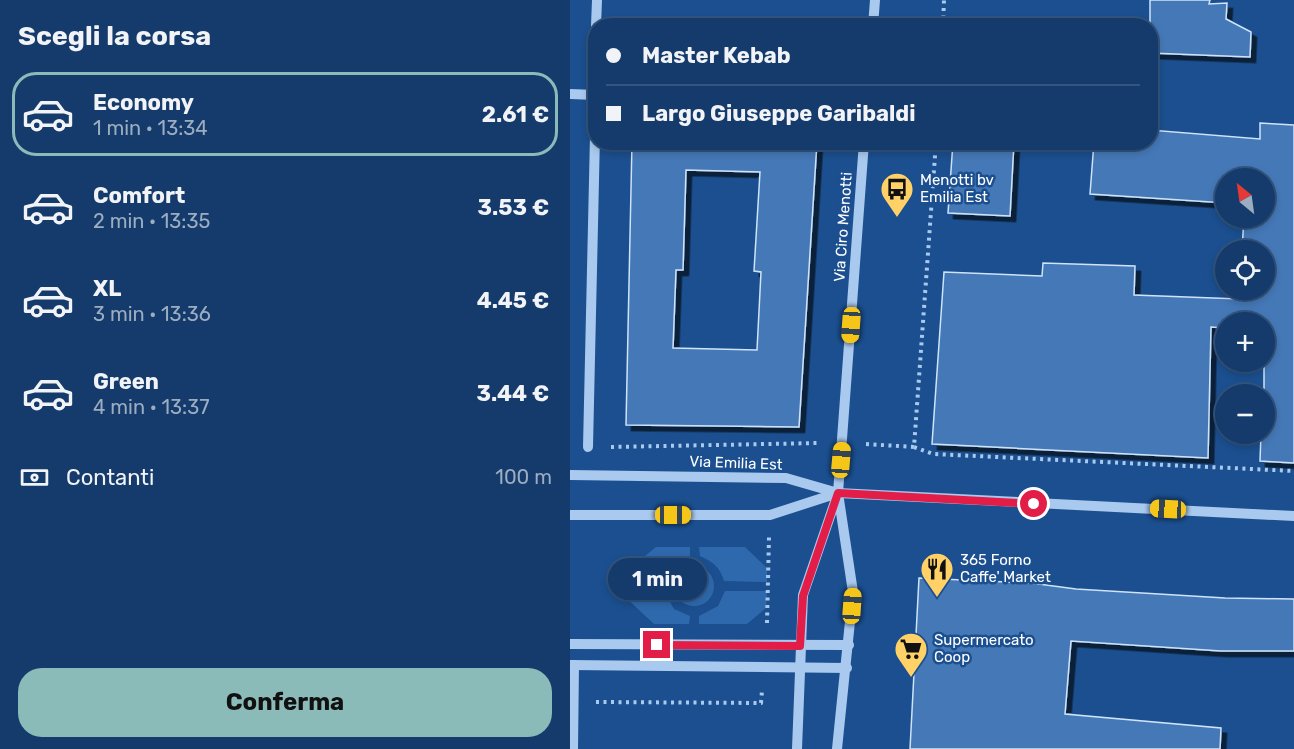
<!DOCTYPE html>
<html lang="it">
<head>
<meta charset="utf-8">
<style>
	:root { --surface:#143b6b; --page:#214673; --text:#f1f3f6; --muted:#9dadc1; --line:#33557e; --accent:#8bbbb9 }
	body { margin:0; font-family:Rubik,sans-serif; background:var(--page); color:var(--text); height:100vh; display:flex; flex-direction:column; font-size:22px; white-space:nowrap }
	* { box-sizing:border-box; margin:0 }
	p { font-size:20px; color:var(--muted) }
	.icon { flex:none; width:33px; height:33px; fill:none; stroke:currentColor; stroke-width:2; stroke-linecap:round; stroke-linejoin:round }
	.map { position:relative; flex:1; overflow:hidden }
	.side { display:flex; flex-direction:column; background:var(--surface); width:570px }
	.side>* { flex:none }
	.hud { position:absolute; left:18px; top:18px; width:570px; height:132px; border-radius:24px; box-shadow:0 3px 9px #0003,0 0 0 2px var(--line); display:grid; align-content:center; height:132px; padding:0 18px; background:var(--surface) }
	.needle { width:39px; rotate:331deg }
	.fabs { position:absolute; left:645px; top:168px; display:grid; gap:12px }
	.fabs a { display:grid; place-items:center; width:60px; height:60px; border-radius:50%; background:var(--surface); box-shadow:0 3px 9px #0003,0 0 0 2px var(--line); font-size:30px }
	.end { position:absolute; width:27px; height:27px; margin:-14px; border:8px solid #e11d48; background:#fff; box-shadow:0 0 0 3px #fff }
	.from { border-radius:50% }
	.bubble { position:absolute; height:42px; border-radius:21px; background:var(--surface); box-shadow:0 3px 9px #0003,0 0 0 2px var(--line); font-size:20px; font-weight:700; line-height:42px; text-align:center }
	.car { position:absolute; width:18px; height:36px; margin:-18px -9px; border-radius:8px; box-shadow:0 0 4px 2px #0007; background:linear-gradient(#f5c518 24%,#345 0 40%,#f5c518 0 76%,#345 0 86%,#f5c518 0) }
	.hud b { display:flex; align-items:center; gap:21px; height:57px; font-size:22px }
	.hud b+b { border-top:2px solid var(--line) }
	.hud i { width:15px; height:15px; background:var(--text) }
	ul { padding:0; list-style:none }
	li { display:flex; align-items:center; gap:18px; height:84px; margin:0 12px 9px; padding:0 6px; border:3px solid transparent; border-radius:24px }
	li div { flex:1 }
	li b { display:block; font-size:22px }
	li em { font-style:normal; font-weight:700 }
	li.on { border-color:var(--accent) }
	li>.icon { width:54px; height:54px; stroke-width:1.5 }
	h2 { padding:0 18px; font-size:27px; line-height:72px }
	.pay { display:flex; align-items:center; gap:15px; height:66px; padding:0 18px; font-size:22px }
	.pay p { margin-inline-start:auto }
	.cta { display:flex; gap:12px; margin-top:auto; padding:12px 18px }
	.cta a { flex:1; height:69px; border-radius:24px; background:var(--accent); color:#111; font-size:24px; font-weight:700; line-height:69px; text-align:center }
	main { display:flex; flex:1; min-height:0 }
	.map>svg:first-child { display:block }
</style>
</head>
<body>
<main>
<section class="side">
<h2>Scegli la corsa</h2>
<ul>
<li class="on"><svg class="icon" aria-label="car" viewBox="0 0 24 24"><path d="M5 17H2v-5l4-1 3-4h7l3 4 3 1v5h-3M9 17h6M6 11h13"/><circle cx="7" cy="17" r="2"/><circle cx="17" cy="17" r="2"/></svg><div><b>Economy</b><p>1 min · 13:34</p></div><em>2.61 €</em></li>
<li><svg class="icon" aria-label="car" viewBox="0 0 24 24"><path d="M5 17H2v-5l4-1 3-4h7l3 4 3 1v5h-3M9 17h6M6 11h13"/><circle cx="7" cy="17" r="2"/><circle cx="17" cy="17" r="2"/></svg><div><b>Comfort</b><p>2 min · 13:35</p></div><em>3.53 €</em></li>
<li><svg class="icon" aria-label="car" viewBox="0 0 24 24"><path d="M5 17H2v-5l4-1 3-4h7l3 4 3 1v5h-3M9 17h6M6 11h13"/><circle cx="7" cy="17" r="2"/><circle cx="17" cy="17" r="2"/></svg><div><b>XL</b><p>3 min · 13:36</p></div><em>4.45 €</em></li>
<li><svg class="icon" aria-label="car" viewBox="0 0 24 24"><path d="M5 17H2v-5l4-1 3-4h7l3 4 3 1v5h-3M9 17h6M6 11h13"/><circle cx="7" cy="17" r="2"/><circle cx="17" cy="17" r="2"/></svg><div><b>Green</b><p>4 min · 13:37</p></div><em>3.44 €</em></li>
</ul>
<div class="pay"><svg class="icon" aria-label="cash" viewBox="0 0 24 24"><path d="M3 7h18v10H3z"/><circle cx="12" cy="12" r="2"/></svg>Contanti<p>100 m</p></div>
<div class="cta"><a>Conferma</a></div>
</section>
<div class="map">
<svg width="724" height="749" viewBox="0 0 724 749">
	<defs>
		<filter id="shadow"><feDropShadow dx="5.5" dy="5.5" stdDeviation="0" flood-color="#0009"/></filter>
	</defs>
	<rect width="100%" height="100%" fill="#1b4f8f"/>
	<g fill="#2e69ad">
		<polygon points="86,547 120,547 120,556 104,563 95,581 53,580 53,574"/>
		<path d="M129 547H175L197 568V582L154 581C150 567 143 562 130 556Z"/>
		<circle cx="124" cy="586" r="20"/>
		<polygon points="53,590 94,591 104,609 120,616 119,624 84,624 53,595"/>
		<polygon points="155,591 197,591 196,608 177,624 129,624 129,616 148,606"/>
	</g>
	<g fill="#4478b7" stroke="#cfe3fa" stroke-width="1.5" fill-rule="evenodd" filter="url(#shadow)">
		<polygon points="580,0 640,0 639,4 657,3 656,19 681,32 680,57 580,53"/>
		<polygon points="690,123 724,125 724,463 690,461 691,434 694,434 694,322 656,322 656,328 641,327 638,458 362,444 374,272 472,276 473,263 565,266 564,295 670,299 670,290 694,290 694,250 672,250 674,218 694,218 694,178 656,178 656,203 520,194 524,142 580,142 580,130 690,139"/>
		<path d="M62 142H247L229 427 56 425ZM116 170 190 172 184 271 191 272 187 350 103 348 106 270H113Z"/>
		<polygon points="383,142 444,142 440,216 378,213"/>
		<polygon points="349,578 461,583 506,589 655,598 724,599 724,651 651,651 501,641 495,714 651,728 650,749 340,749"/>
	</g>
	<g fill="none" stroke-linecap="round" stroke-linejoin="round">
		<g stroke="#a9c9ee" stroke-width="4" stroke-dasharray="3 4.5" stroke-linecap="butt">
			<polyline points="373,26 374,0"/>
			<polyline points="296,444 344,447 366,142"/>
			<polyline points="41,447 249,443"/>
			<polyline points="344,447 363,454 724,471"/>
			<polyline points="197,623 199,537"/>
			<polyline points="26,702 191,703 192,690"/>
		</g>
		<g stroke="#a9c9ee" stroke-width="10">
			<polyline points="26,26 27,0"/>
			<polyline points="303,26 305,0"/>
			<polyline points="0,94 26,95"/>
			<polyline points="18,447 26,91"/>
			<polyline points="0,475 216,478 268,493 724,516"/>
			<polyline points="0,515 200,515 268,493"/>
			<polyline points="0,644 279,645"/>
			<polyline points="0,665 277,668"/>
			<polyline points="3,749 4,665"/>
			<polyline points="227,749 233,595 267,496"/>
			<polyline points="267,749 283,592 268,493 294,142"/>
		</g>
	</g>
	<g fill="none" stroke-linecap="round" stroke-linejoin="round">
		<polyline stroke="#e11d48" stroke-width="8" points="87,645 230,646 233,596 268,493 464,504"/>
	</g>
	<defs>
		<symbol id="bus-pin" viewBox="-11 -11 22 30"><path d="M0 17L-7.5 6A9.5 9.5 0 1 1 7.5 6Z" fill="#ffd166" stroke="#1b4f8f"/><path d="M-5-6H5V4H4V6H2V4H-2V6H-4V4H-5ZM-3.5-4V0h7V-4ZM-3.5 1.2v1.5H-2V1.2ZM2 1.2v1.5H3.5V1.2Z" fill="#111"/></symbol>
		<symbol id="restaurant-pin" viewBox="-11 -11 22 30"><path d="M0 17L-7.5 6A9.5 9.5 0 1 1 7.5 6Z" fill="#ffd166" stroke="#1b4f8f"/><path d="M-5-6h1v4h1v-4h1v4h1v-4h1v5L-1.5 .5V6h-2V.5L-5-1ZM5-6V6H3V1.5H1.5Q1.5-4 5-6Z" fill="#111"/></symbol>
		<symbol id="supermarket-pin" viewBox="-11 -11 22 30"><path d="M0 17L-7.5 6A9.5 9.5 0 1 1 7.5 6Z" fill="#ffd166" stroke="#1b4f8f"/><path d="M-6-5.5h2.5l.6 2H6L4.5 2H-2.5L-4.4-4H-6ZM-1.5 3.2a1.3 1.3 0 1 0 .1 0ZM3 3.2a1.3 1.3 0 1 0 .1 0Z" fill="#111"/></symbol>
	</defs>
	<g fill-rule="evenodd">
		<use href="#bus-pin" x="308" y="170" width="38" height="52"/>
		<use href="#restaurant-pin" x="348" y="550" width="38" height="52"/>
		<use href="#supermarket-pin" x="322" y="630" width="38" height="52"/>
	</g>
	<g text-anchor="middle" dominant-baseline="central" stroke-width="5" stroke-linejoin="round" paint-order="stroke">
		<g font-size="15" fill="#fff" stroke="#1b4f8f" text-anchor="start">
			<text x="350" y="180">Menotti bv<tspan x="350" dy="17">Emilia Est</tspan></text>
			<text x="390" y="560">365 Forno<tspan x="390" dy="17">Caffe' Market</tspan></text>
			<text x="364" y="640">Supermercato<tspan x="364" dy="17">Coop</tspan></text>
		</g>
		<g font-size="15" fill="#fff" stroke="#1b4f8f">
			<text transform="translate(273 227) rotate(-86)">Via Ciro Menotti</text>
			<text transform="translate(166 463) rotate(2)">Via Emilia Est</text>
		</g>
	</g>
</svg>
<div class="fabs">
<a><svg class="needle" viewBox="-14 -14 28 28"><path d="M0-13l5 13h-10z" fill="#e53935"/><path d="M0 13l5-13h-10z" fill="#9dadc1"/></svg></a>
<a><svg class="icon" aria-label="locate" viewBox="0 0 24 24"><circle cx="12" cy="12" r="6"/><path d="M12 2v4M12 18v4M2 12h4M18 12h4"/></svg></a>
<a>+</a>
<a>−</a>
</div>
<i class="end from" style="left:464px;top:504px"></i>
<i class="end" style="left:87px;top:645px"></i>
<div class="bubble" style="left:38px;top:558px;width:99px">1 min</div>
<i class="car" style="left:281px;top:325px;rotate:184deg"></i>
<i class="car" style="left:271px;top:460px;rotate:5deg"></i>
<i class="car" style="left:598px;top:509px;rotate:273deg"></i>
<i class="car" style="left:103px;top:515px;rotate:90deg"></i>
<i class="car" style="left:282px;top:606px;rotate:4deg"></i>
<div class="hud">
<b><i class="from"></i>Master Kebab</b>
<b><i></i>Largo Giuseppe Garibaldi</b>
</div>
</div>
</main>
</body>
</html>
